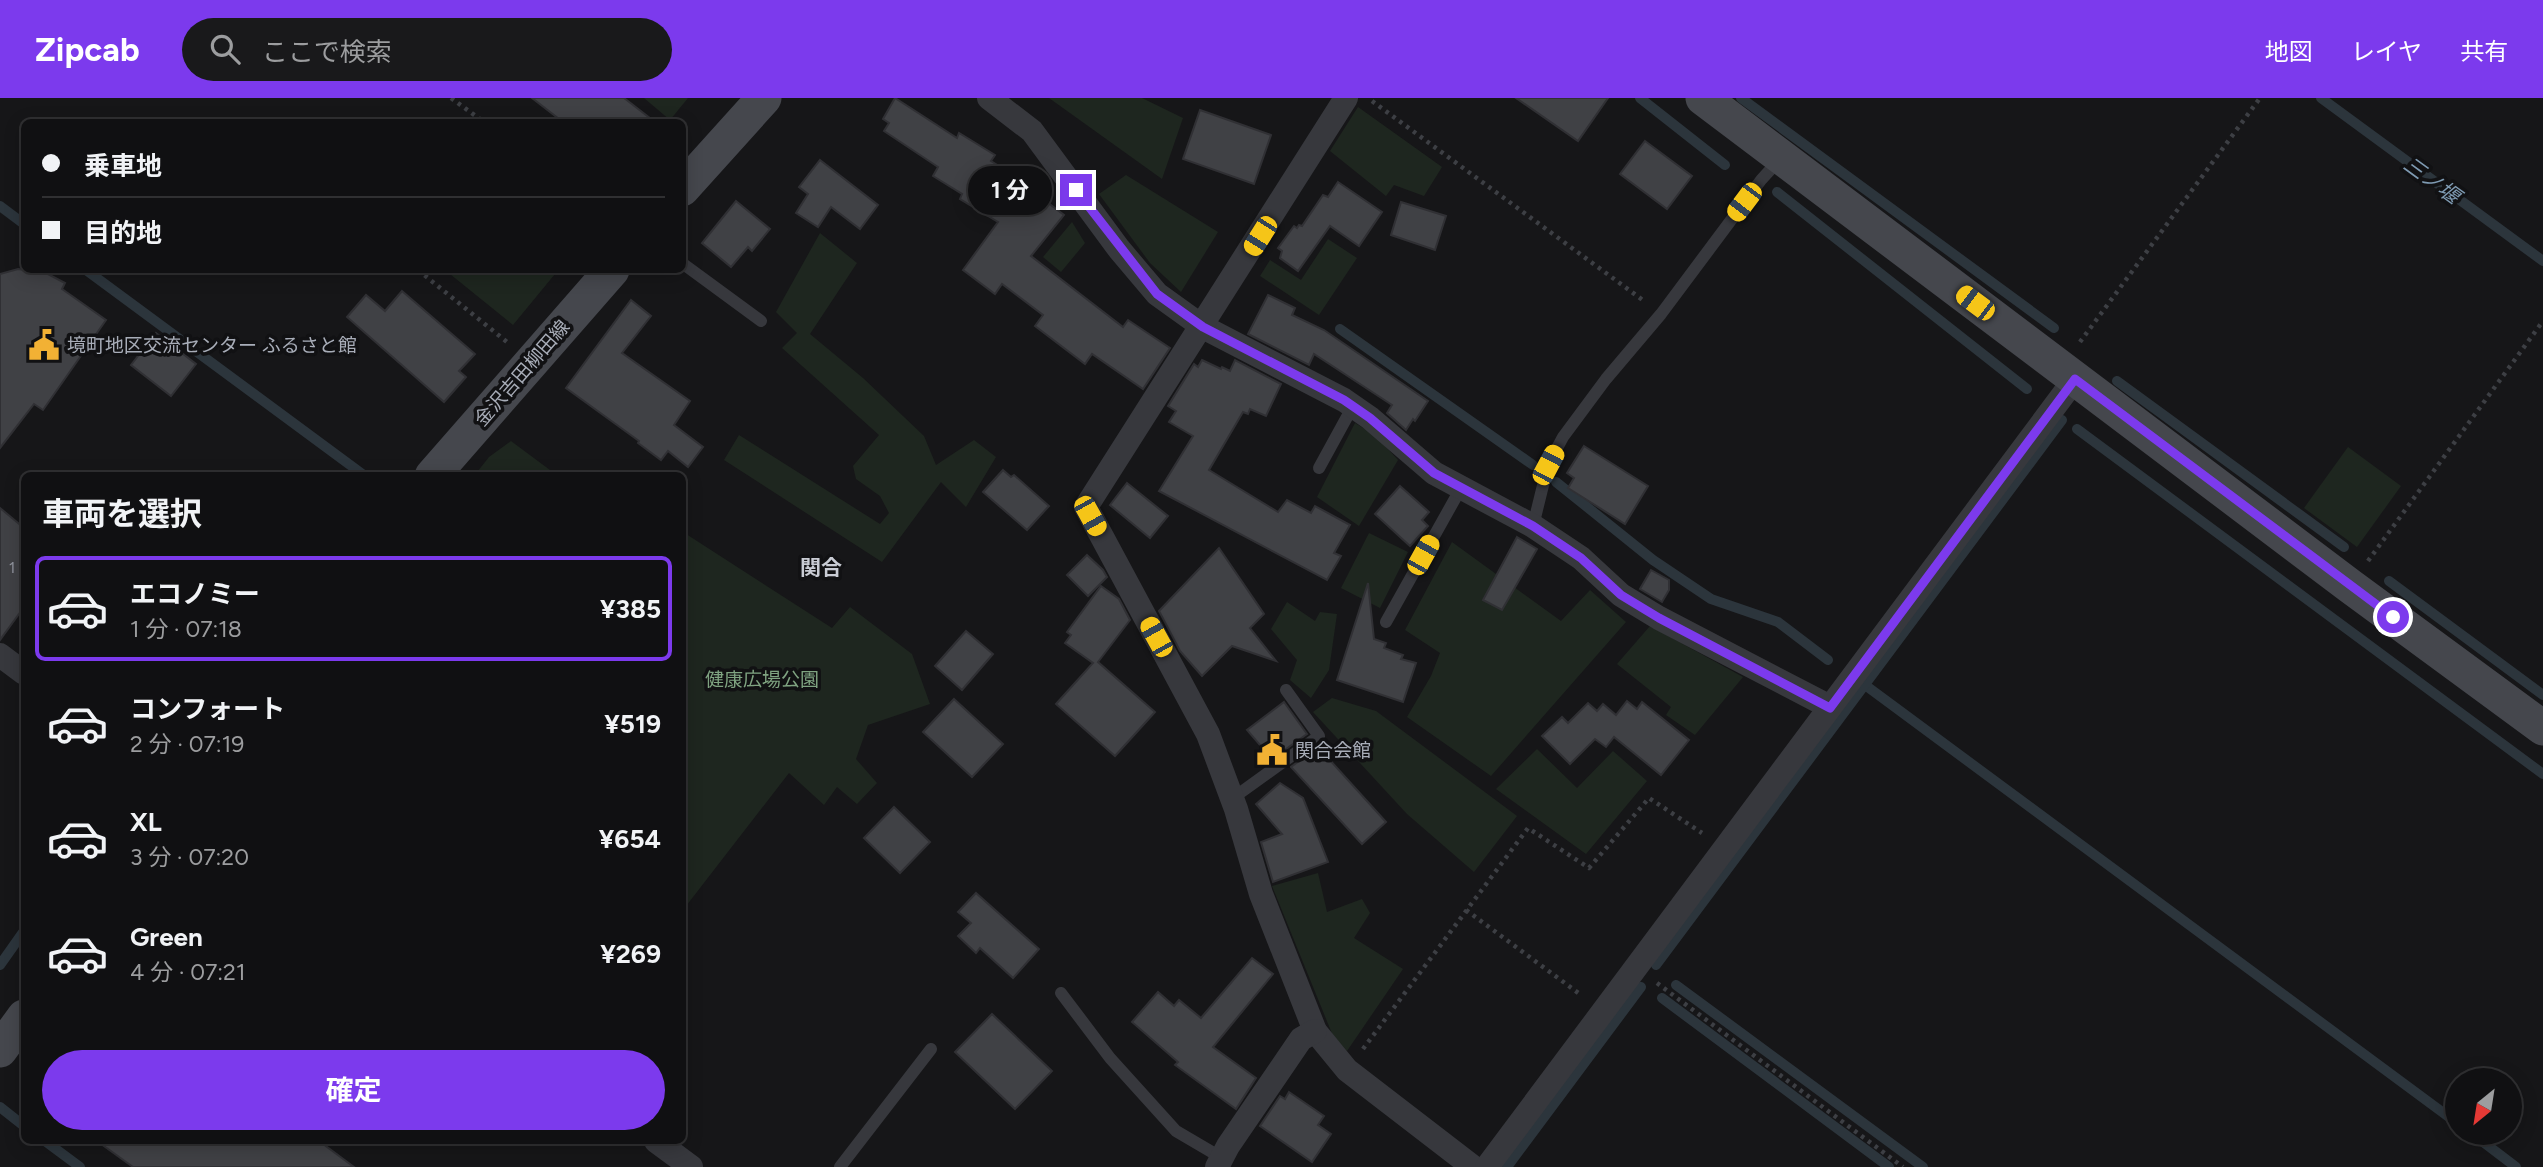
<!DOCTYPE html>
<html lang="ja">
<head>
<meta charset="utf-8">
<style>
	:root { --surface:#101012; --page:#19191b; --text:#f1f3f6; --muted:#9c9d9f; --line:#303032; --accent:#7c3aed }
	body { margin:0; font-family:Figtree,"Noto Sans JP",sans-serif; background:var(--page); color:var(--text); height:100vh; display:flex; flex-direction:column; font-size:26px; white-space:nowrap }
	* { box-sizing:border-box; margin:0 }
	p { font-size:23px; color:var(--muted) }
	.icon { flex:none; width:38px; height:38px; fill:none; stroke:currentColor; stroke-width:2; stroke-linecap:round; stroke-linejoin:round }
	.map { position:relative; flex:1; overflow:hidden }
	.details { position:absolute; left:21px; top:374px; width:665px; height:672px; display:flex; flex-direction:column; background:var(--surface); border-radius:10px; box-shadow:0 4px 18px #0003,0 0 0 2px var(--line) }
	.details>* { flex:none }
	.guide { position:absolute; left:21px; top:21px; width:665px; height:154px; border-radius:10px; box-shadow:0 4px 18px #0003,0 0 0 2px var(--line); display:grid; align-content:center; height:154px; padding:0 21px; background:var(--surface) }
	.needle { width:46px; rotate:210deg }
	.fabs { position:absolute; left:2445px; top:970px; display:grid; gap:14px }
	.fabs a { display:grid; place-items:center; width:77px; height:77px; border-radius:50%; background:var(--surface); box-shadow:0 4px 18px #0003,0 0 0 2px var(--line); font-size:35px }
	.end { position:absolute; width:32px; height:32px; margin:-16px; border:9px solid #7c3aed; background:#fff; box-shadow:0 0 0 4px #fff }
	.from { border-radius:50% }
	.bubble { position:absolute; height:49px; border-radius:24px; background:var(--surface); box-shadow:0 4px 18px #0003,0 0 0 2px var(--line); font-size:23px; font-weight:700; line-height:49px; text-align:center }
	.car { position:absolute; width:21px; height:42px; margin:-21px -10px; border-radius:9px; box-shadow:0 0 5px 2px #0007; background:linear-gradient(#f5c518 24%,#345 0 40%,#f5c518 0 76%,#345 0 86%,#f5c518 0) }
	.guide b { display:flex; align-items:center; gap:24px; height:66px; font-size:26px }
	.guide b+b { border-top:2px solid var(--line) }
	.guide i { width:18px; height:18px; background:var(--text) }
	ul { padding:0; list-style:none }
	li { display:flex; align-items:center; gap:21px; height:105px; margin:0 14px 10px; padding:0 7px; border:4px solid transparent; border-radius:10px }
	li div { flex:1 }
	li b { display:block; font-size:26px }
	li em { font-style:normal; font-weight:700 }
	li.selected { border-color:var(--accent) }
	li>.icon { width:63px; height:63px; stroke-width:1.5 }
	h2 { padding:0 21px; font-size:32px; line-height:84px }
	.action { display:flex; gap:14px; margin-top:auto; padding:14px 21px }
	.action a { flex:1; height:80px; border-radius:42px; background:var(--accent); color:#fff; font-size:28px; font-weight:700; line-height:80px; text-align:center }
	header { display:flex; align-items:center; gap:42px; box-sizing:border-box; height:98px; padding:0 35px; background:var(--accent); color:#fff }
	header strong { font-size:33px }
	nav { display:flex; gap:38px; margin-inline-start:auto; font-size:24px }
	.search { width:490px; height:63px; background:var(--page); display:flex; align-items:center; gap:18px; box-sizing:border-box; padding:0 24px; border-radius:38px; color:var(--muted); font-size:26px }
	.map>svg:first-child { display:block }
</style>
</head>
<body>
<header>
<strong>Zipcab</strong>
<div class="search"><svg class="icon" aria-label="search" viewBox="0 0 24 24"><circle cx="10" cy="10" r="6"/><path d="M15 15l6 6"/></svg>ここで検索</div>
<nav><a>地図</a><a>レイヤ</a><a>共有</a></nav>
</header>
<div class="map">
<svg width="2543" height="1069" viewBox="0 0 2543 1069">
	<rect width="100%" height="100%" fill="#161618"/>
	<g fill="#1e261f">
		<polygon points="644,0 688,0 670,22"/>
		<polygon points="1049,0 1142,0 1183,20 1162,81"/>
		<polygon points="1358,9 1442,69 1424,98 1394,87 1386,98 1330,53"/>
		<polygon points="1126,77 1218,134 1181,194 1150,165 1099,96"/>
		<polygon points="1072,124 1085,145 1061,174 1043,159"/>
		<polygon points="820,135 857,165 810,236 863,280 924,338 936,367 974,342 996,359 966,409 941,384 882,464 724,362 739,337 880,426 889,415 880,398 856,381 853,368 879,337 782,250 797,235 776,214"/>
		<polygon points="1328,141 1357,160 1319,217 1260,178 1270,162 1301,182"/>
		<polygon points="445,172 550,172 555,176 513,227"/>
		<polygon points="1355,325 1375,337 1398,362 1359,428 1317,399"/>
		<polygon points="511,343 558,378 474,378 489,359"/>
		<polygon points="2348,349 2401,388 2357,449 2304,410"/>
		<polygon points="683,434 832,530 850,509 912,556 930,606 868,627 856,661 877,685 857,706 837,689 824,707 789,675 683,812"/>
		<polygon points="1369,435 1408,454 1380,510 1341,490"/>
		<polygon points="1452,444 1561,523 1590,492 1626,524 1491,678 1407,619 1431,578 1440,555 1405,532"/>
		<polygon points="1287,504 1315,523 1320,514 1337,516 1329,572 1311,600 1290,582 1297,562 1271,531"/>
		<polygon points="1650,528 1743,579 1695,637 1666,617 1671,609 1617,566"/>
		<polygon points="1332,600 1376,613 1517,718 1474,774 1407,716 1313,614"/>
		<polygon points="1537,651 1577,690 1613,653 1647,683 1586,756 1496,691"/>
		<polygon points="1318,775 1327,814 1362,801 1370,815 1354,840 1403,871 1347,953 1333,938 1272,788"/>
	</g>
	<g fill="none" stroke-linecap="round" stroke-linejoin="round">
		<g stroke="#2c353c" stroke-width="10">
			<polyline points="1640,0 1725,67"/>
			<polyline points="1741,0 2054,230"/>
			<polyline points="2321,0 2543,163"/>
			<polyline points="1777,94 2027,291"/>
			<polyline points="0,108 24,126"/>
			<polyline points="86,172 365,378"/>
			<polyline points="1340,231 1533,367"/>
			<polyline points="2117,283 2344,449"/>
			<polyline points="2077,331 2543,676"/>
			<polyline points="1556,384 1653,462 1711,501 1778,524 1828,562"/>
			<polyline points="2389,483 2543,597"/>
			<polyline points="1865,587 2457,1025"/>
			<polyline points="0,867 24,833"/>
			<polyline points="1656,867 2062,322"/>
			<polyline points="1676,887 1923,1069"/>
			<polyline points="1662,900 1889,1069"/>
			<polyline points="0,1009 24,1028"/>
			<polyline points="2470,1034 2516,1069"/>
			<polyline points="45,1043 80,1069"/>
			<polyline points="1507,1069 1641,889"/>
		</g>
	</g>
	<g fill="#404145" stroke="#303034" stroke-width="2">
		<polygon points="532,0 624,0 655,24 563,24"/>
		<polygon points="895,0 957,40 959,35 995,57 991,63 1041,95 1039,98 1064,117 1031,158 1123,229 1128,222 1170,250 1143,291 1092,256 1085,266 1035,228 1043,217 1002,186 995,196 963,172 998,124 960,101 962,96 933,78 938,69 884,33 889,25 883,21"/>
		<polygon points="1516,0 1608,0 1578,43"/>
		<polygon points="1200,12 1271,37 1254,86 1183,61"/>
		<polygon points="1645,43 1692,78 1667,111 1620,76"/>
		<polygon points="820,62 878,107 860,131 831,109 818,129 796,115 808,96 799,89"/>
		<polygon points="1338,84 1382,114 1359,148 1330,128 1298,173 1280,160 1282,153 1278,150 1294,128 1297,130 1299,127 1302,128 1323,97 1328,99"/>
		<polygon points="736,103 770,131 752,153 748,149 731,169 702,145"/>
		<polygon points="1401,104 1446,118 1435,152 1391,137"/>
		<polygon points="18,171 46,175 65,185 62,191 106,222 43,312 34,306 0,350 0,176"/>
		<polygon points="402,193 475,256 459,273 466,279 444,304 347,219 366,197 385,213"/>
		<polygon points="1268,197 1295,210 1292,217 1324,232 1428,303 1415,323 1413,321 1406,332 1387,315 1392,307 1314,256 1309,267 1248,236"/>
		<polygon points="631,202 651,218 622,255 690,303 674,327 703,349 688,369 668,353 661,362 638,345 639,343 566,290"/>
		<polygon points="156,235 196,266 171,298 131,267"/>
		<polygon points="1202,262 1221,271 1222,269 1230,273 1235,262 1281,286 1266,318 1250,311 1248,316 1243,314 1209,372 1278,414 1287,402 1311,415 1315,408 1350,427 1334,455 1341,458 1327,482 1159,393 1193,338 1169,324 1176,313 1168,308 1194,266 1198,269"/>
		<polygon points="1584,348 1648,388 1625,426 1568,390 1574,380 1567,375"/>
		<polygon points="1003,372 1011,379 1014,377 1049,408 1027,432 983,394"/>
		<polygon points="1127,385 1168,418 1150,440 1110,407"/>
		<polygon points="1400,388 1429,414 1422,422 1428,428 1410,448 1375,416"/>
		<polygon points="0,410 24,430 24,509 0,542"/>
		<polygon points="1517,439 1537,451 1502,512 1483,502"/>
		<polygon points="1219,450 1264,516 1250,530 1276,563 1232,548 1202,578 1180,553 1159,513"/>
		<polygon points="1087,457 1103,472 1107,479 1088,498 1067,477"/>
		<polygon points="1651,472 1669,482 1669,492 1662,504 1640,491"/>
		<polygon points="1368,485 1374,541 1386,545 1384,550 1403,557 1401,561 1416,565 1403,604 1337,582"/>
		<polygon points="1101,488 1119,501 1130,522 1098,564 1155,614 1115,658 1056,606 1093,565 1065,545 1071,537 1067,534"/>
		<polygon points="966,533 993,556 962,592 935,568"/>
		<polygon points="954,601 1003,646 972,679 923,634"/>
		<polygon points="1627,603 1637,611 1642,604 1689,642 1661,677 1614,639 1606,649 1595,641 1570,666 1542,638 1562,619 1568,625 1588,605 1597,613 1603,606 1616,617"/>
		<polygon points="1284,604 1307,636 1272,661 1247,632"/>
		<polygon points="1318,649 1386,724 1362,746 1291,669"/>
		<polygon points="1280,685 1303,700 1328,764 1273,784 1261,744 1282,736 1256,706"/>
		<polygon points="894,709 930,744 900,775 864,740"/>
		<polygon points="976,795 1039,851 1013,880 980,850 976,855 958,838 971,825 958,814"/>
		<polygon points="1252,860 1273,876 1213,949 1256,980 1236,1011 1175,967 1178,964 1132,924 1158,894 1174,908 1179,902 1201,920"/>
		<polygon points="992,916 1052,973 1015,1011 955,954"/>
		<polygon points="1289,994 1324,1018 1318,1027 1331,1036 1312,1064 1260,1028 1280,998 1285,1001"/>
		<polygon points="97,1043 319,1043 354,1069 133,1069"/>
	</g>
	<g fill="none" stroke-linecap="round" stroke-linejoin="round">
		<g stroke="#3d3f44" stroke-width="4.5" stroke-dasharray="3.5 5" stroke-linecap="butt">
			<polyline points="451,0 484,24"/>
			<polyline points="1372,3 1644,203"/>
			<polyline points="418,172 507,244"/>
			<polyline points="2080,244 2260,0"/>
			<polyline points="2368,463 2543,223"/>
			<polyline points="1466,812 1581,897"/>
			<polyline points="1657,885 1903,1069"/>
			<polyline points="1363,951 1528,730 1589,770 1649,700 1702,735"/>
		</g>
		<g stroke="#37383d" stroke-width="12">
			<polyline points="682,165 761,223"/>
			<polyline points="1319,370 1353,308"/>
			<polyline points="1533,428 1548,367 1563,339 1606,281 1661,216 1761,82 1780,61"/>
			<polyline points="1386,524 1461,390"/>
			<polyline points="1233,700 1319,638 1286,592"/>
			<polyline points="1061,895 1110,960 1176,1033 1222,1060"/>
			<polyline points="840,1069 931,951"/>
		</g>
		<g stroke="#37383d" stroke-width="24">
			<polyline points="989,0 1032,33 1119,151 1157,196 1203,229 1344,302 1370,320 1434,375 1533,428 1581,460 1621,497 1659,520 1830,609"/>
			<polyline points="1346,0 1086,409 1208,636 1236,711 1261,796 1315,933 1347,972 1473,1069"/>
			<polyline points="0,557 24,575"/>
			<polyline points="656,1043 691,1069"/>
			<polyline points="1217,1069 1228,1048 1301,941 1315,933"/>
			<polyline points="1487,1069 2075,281"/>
		</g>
		<g stroke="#45474d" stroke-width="35">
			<polyline points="1703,0 2350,488 2543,630"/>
			<polyline points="682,91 764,0"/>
			<polyline points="432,378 612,172"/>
			<polyline points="0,952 24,919"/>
		</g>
	</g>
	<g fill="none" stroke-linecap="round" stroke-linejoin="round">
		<polyline stroke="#7c3aed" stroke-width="9" points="1076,92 1157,196 1203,229 1344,302 1370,320 1434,375 1533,428 1581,460 1621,497 1659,520 1830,610 2075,281 2393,519"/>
	</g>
	<defs>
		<symbol id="civic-bare" viewBox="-9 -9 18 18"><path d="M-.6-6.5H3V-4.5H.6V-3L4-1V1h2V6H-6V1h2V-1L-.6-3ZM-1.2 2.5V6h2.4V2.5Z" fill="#f2b134" stroke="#111113" stroke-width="2.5" paint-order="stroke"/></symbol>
	</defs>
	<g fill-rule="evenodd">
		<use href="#civic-bare" x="22" y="225" width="44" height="44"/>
		<use href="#civic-bare" x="1250" y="630" width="44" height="44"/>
	</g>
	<g text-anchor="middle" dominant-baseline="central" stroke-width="7" stroke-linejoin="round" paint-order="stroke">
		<g font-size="16" fill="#8e929b">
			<text x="12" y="469">1</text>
		</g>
		<g font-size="19" fill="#a8adb8" stroke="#111113" text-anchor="start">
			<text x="67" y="247">境町地区交流センター ふるさと館</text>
			<text x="1295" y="652">関合会館</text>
		</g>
		<g font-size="19" fill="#a8adb8" stroke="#111113">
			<text transform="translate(522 275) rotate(-49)">金沢吉田柳田線</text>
		</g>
		<g font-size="19" fill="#7fa381" stroke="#111113">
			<text x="762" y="581">健康広場公園</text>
		</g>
		<g font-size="21" font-style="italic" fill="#7f9bb3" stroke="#111113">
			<text transform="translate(2432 82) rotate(36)">三ノ堰</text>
		</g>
		<g font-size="21" font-weight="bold" fill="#c9ccd4" stroke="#111113">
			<text x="821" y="469">関合</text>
		</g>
	</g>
</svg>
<div class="fabs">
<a><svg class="needle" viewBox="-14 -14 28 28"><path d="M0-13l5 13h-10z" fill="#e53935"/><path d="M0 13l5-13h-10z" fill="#9c9d9f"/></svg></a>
</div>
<i class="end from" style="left:2393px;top:519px"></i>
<i class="end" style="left:1076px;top:92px"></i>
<div class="bubble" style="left:968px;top:68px;width:84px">1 分</div>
<i class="car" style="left:1744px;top:104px;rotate:217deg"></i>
<i class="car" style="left:1260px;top:138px;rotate:212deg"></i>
<i class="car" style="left:1975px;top:205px;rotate:307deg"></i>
<i class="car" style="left:1548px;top:367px;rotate:28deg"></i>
<i class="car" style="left:1090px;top:418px;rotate:151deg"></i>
<i class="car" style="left:1423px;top:457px;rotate:29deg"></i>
<i class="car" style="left:1156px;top:539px;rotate:331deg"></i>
<div class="guide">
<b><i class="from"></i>乗車地</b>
<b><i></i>目的地</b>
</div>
<section class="details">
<h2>車両を選択</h2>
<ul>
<li class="selected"><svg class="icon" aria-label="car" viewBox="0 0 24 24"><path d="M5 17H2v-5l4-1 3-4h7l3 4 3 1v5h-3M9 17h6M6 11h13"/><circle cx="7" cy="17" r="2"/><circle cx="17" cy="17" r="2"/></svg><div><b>エコノミー</b><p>1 分 · 07:18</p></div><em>¥385</em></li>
<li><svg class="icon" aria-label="car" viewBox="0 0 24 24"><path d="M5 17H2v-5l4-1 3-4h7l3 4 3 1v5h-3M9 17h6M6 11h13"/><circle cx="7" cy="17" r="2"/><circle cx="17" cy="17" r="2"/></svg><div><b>コンフォート</b><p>2 分 · 07:19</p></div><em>¥519</em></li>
<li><svg class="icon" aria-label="car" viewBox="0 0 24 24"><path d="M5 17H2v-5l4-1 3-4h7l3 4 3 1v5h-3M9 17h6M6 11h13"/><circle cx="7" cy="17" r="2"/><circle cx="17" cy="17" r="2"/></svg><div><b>XL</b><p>3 分 · 07:20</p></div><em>¥654</em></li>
<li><svg class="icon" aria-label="car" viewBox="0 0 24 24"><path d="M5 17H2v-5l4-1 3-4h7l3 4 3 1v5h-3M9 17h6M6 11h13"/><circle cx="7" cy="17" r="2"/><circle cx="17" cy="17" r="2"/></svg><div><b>Green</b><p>4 分 · 07:21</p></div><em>¥269</em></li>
</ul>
<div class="action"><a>確定</a></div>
</section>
</div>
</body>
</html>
